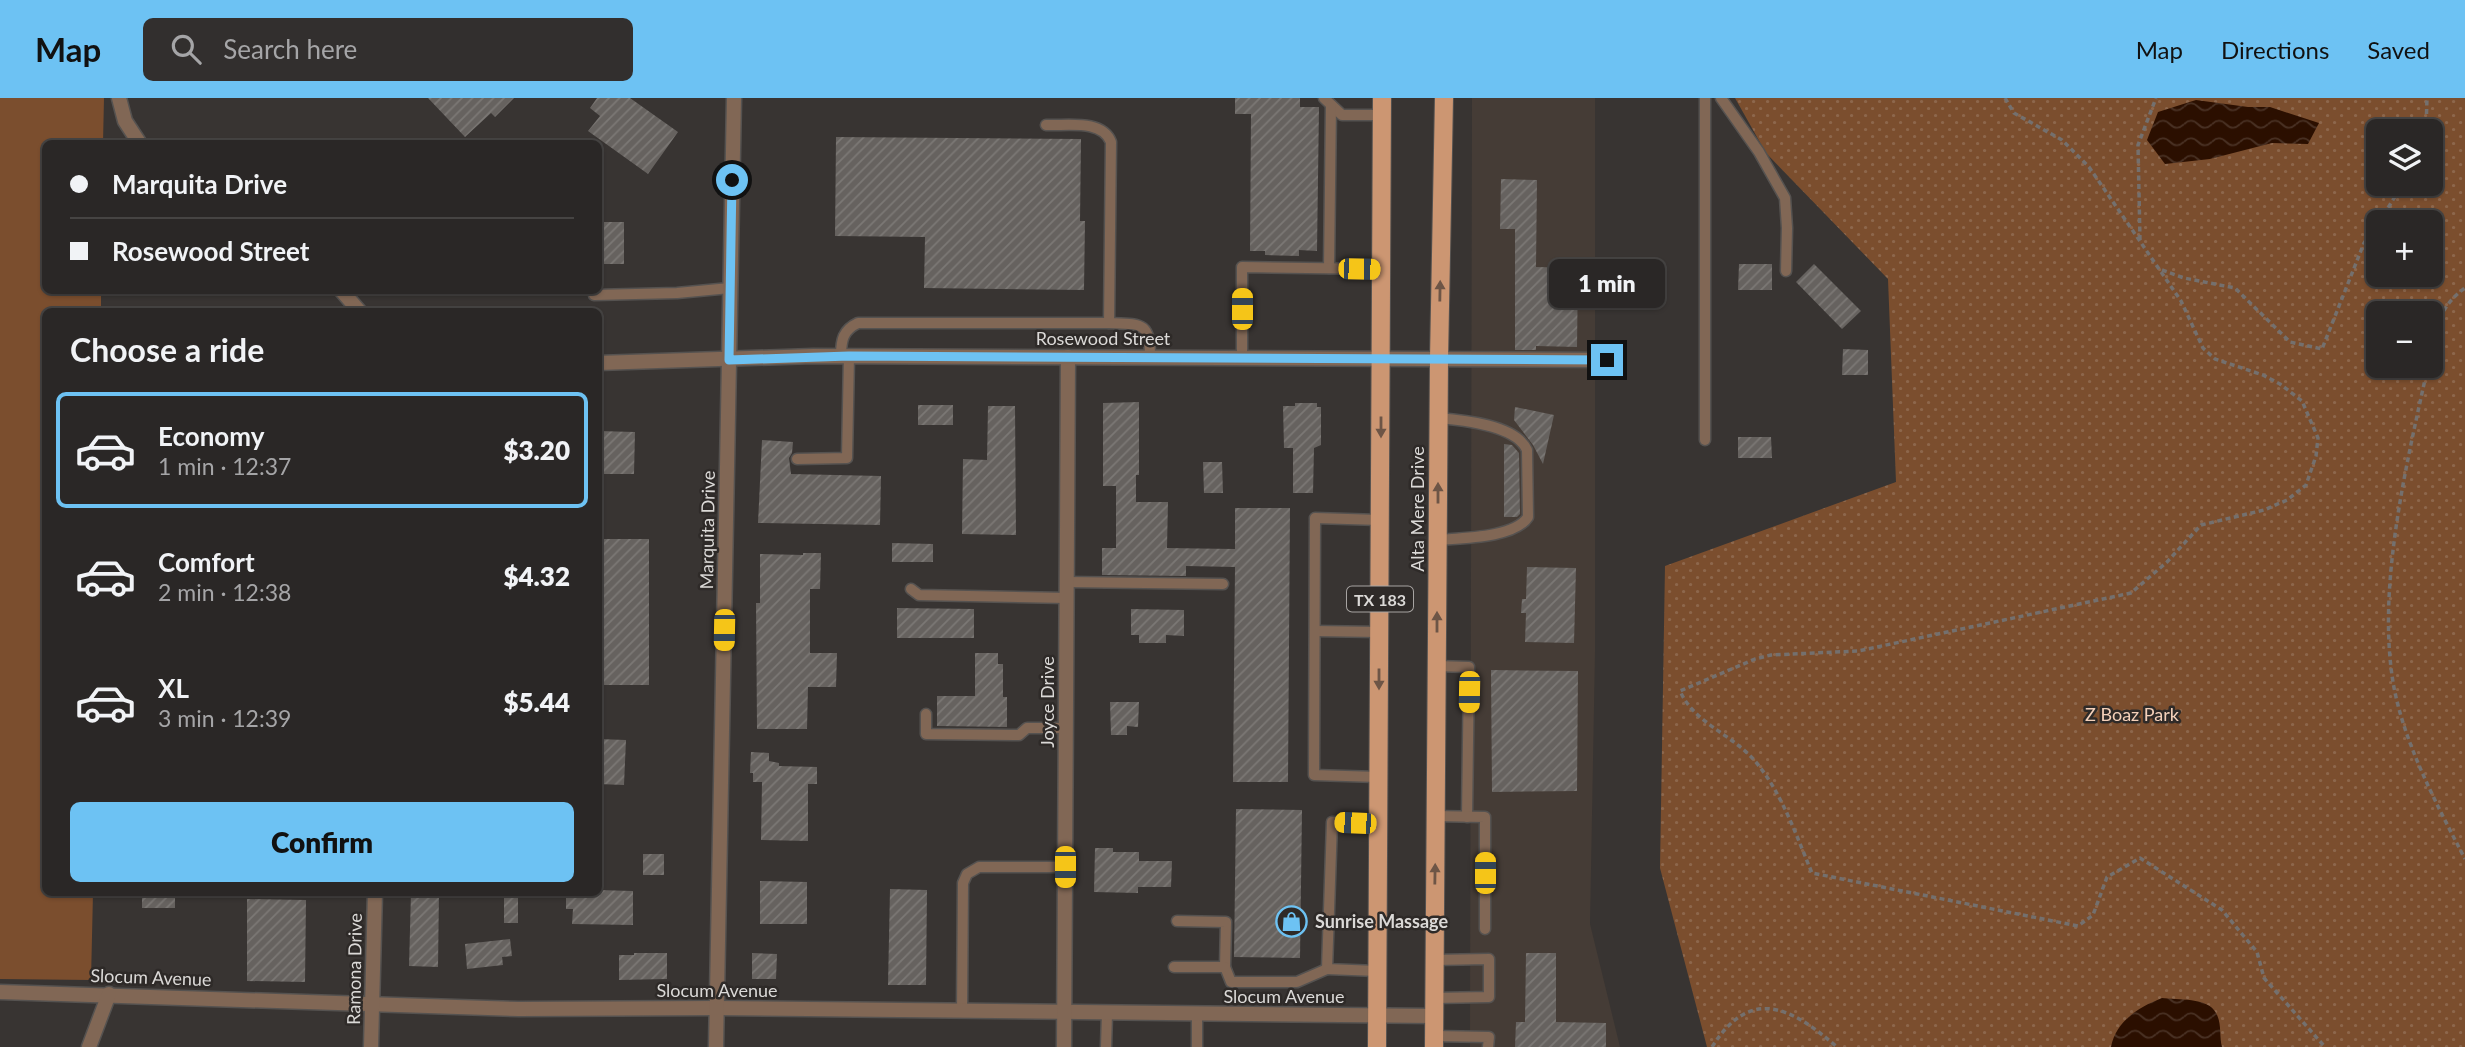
<!DOCTYPE html>
<html lang="en">
<head>
<meta charset="utf-8">
<style>
	:root { --surface:#2a2726; --page:#322f2e; --text:#f1f3f6; --muted:#a5a5a7; --line:#464443; --accent:#6dc2f3 }
	body { margin:0; font-family:Lato,sans-serif; background:var(--page); color:var(--text); height:100vh; display:flex; flex-direction:column; font-size:26px; white-space:nowrap }
	* { box-sizing:border-box; margin:0 }
	p { font-size:23px; color:var(--muted) }
	.icon { flex:none; width:38px; height:38px; fill:none; stroke:currentColor; stroke-width:2; stroke-linecap:round; stroke-linejoin:round }
	.map { position:relative; flex:1; overflow:hidden }
	.side { position:absolute; left:42px; top:210px; width:560px; height:588px; display:flex; flex-direction:column; background:var(--surface); border-radius:10px; box-shadow:0 2px 5px #0004,0 0 0 2px var(--line) }
	.side>* { flex:none }
	.hud { position:absolute; left:42px; top:42px; width:560px; height:154px; border-radius:10px; box-shadow:0 2px 5px #0004,0 0 0 2px var(--line); display:grid; align-content:center; height:154px; padding:0 28px; background:var(--surface) }
	.controls { position:absolute; left:2366px; top:21px; display:grid; gap:14px }
	.controls a { display:grid; place-items:center; width:77px; height:77px; border-radius:10px; background:var(--surface); box-shadow:0 2px 5px #0004,0 0 0 2px var(--line); font-size:35px }
	.end { position:absolute; width:32px; height:32px; margin:-16px; border:9px solid #6dc2f3; background:#111; box-shadow:0 0 0 4px #111 }
	.from { border-radius:50% }
	.bubble { position:absolute; height:49px; border-radius:10px; background:var(--surface); box-shadow:0 2px 5px #0004,0 0 0 2px var(--line); font-size:23px; font-weight:800; line-height:49px; text-align:center }
	.car { position:absolute; width:21px; height:42px; margin:-21px -10px; border-radius:9px; box-shadow:0 0 5px 2px #0007; background:linear-gradient(#f5c518 24%,#345 0 40%,#f5c518 0 76%,#345 0 86%,#f5c518 0) }
	.hud b { display:flex; align-items:center; gap:24px; height:66px; font-size:26px }
	.hud b+b { border-top:2px solid var(--line) }
	.hud i { width:18px; height:18px; background:var(--text) }
	ul { padding:0; list-style:none }
	li { display:flex; align-items:center; gap:21px; height:116px; margin:0 14px 10px; padding:0 14px; border:4px solid transparent; border-radius:10px }
	li div { flex:1 }
	li b { display:block; font-size:26px }
	li em { font-style:normal; font-weight:800 }
	li.current { border-color:var(--accent) }
	li>.icon { width:63px; height:63px; stroke-width:1.5 }
	h2 { padding:0 28px; font-size:32px; line-height:84px }
	.cta { display:flex; gap:14px; margin-top:auto; padding:14px 28px }
	.cta a { flex:1; height:80px; border-radius:10px; background:var(--accent); color:#111; font-size:28px; font-weight:800; line-height:80px; text-align:center }
	header { display:flex; align-items:center; gap:42px; box-sizing:border-box; height:98px; padding:0 35px; background:var(--accent); color:#111 }
	header strong { font-size:33px }
	nav { display:flex; gap:38px; margin-inline-start:auto; font-size:24px }
	.search { width:490px; height:63px; background:var(--page); display:flex; align-items:center; gap:18px; box-sizing:border-box; padding:0 24px; border-radius:10px; color:var(--muted); font-size:26px }
	.map>svg:first-child { display:block }
</style>
</head>
<body>
<header>
<strong>Map</strong>
<div class="search"><svg class="icon" aria-label="search" viewBox="0 0 24 24"><circle cx="10" cy="10" r="6"/><path d="M15 15l6 6"/></svg>Search here</div>
<nav><a>Map</a><a>Directions</a><a>Saved</a></nav>
</header>
<div class="map">
<svg width="2465" height="949" viewBox="0 0 2465 949">
	<defs>
		<pattern id="park-dots" width="8" height="8" patternUnits="userSpaceOnUse" patternTransform="scale(1.75)"><rect width="8" height="8" fill="#7b4e2e"/><path d="M2 2h.1M6 6h.1" fill="none" stroke="#8d674c" stroke-width="1.8" stroke-linecap="round"/></pattern>
		<pattern id="water-waves" width="16" height="10" patternUnits="userSpaceOnUse" patternTransform="scale(1.75)"><rect width="16" height="10" fill="#2b0f00"/><path d="M0 5q4-4 8 0t8 0" fill="none" stroke="#493124"/></pattern>
		<pattern id="building-hatch" width="6" height="6" patternUnits="userSpaceOnUse" patternTransform="scale(1.75)"><rect width="6" height="6" fill="#66625f"/><path d="M-1 1l2-2M0 6l6-6M5 7l2-2" fill="none" stroke="#7b7875"/></pattern>
	</defs>
	<rect width="100%" height="100%" fill="#383432"/>
	<polygon fill="#453c36" points="1472,0 1595,0 1595,554 1590,826 1620,949 1470,949"/>
	<polygon fill="#7b4e2e" points="0,0 104,0 103,45 46,46 46,192 101,193 101,213 46,214 46,794 93,795 91,882 0,881"/>
	<path fill="url(#park-dots)" fill-rule="evenodd" d="M1735 0H2465V949H1707L1660 770 1665 468 1896 384 1888 181 1766 55ZM2378 33H2431V86H2378ZM2378 124H2431V177H2378ZM2378 215H2431V268H2378Z"/>
	<g fill="url(#water-waves)">
		<polygon points="2196,2 2248,9 2270,9 2319,25 2308,46 2272,45 2210,61 2165,66 2147,42 2158,14"/>
		<path d="M2162 900C2177 902 2208 899 2216 915 2222 925 2219 938 2222 949H2111C2116 923 2139 909 2162 900Z"/>
	</g>
	<g fill="url(#building-hatch)">
		<polygon points="428,0 514,0 495,19 491,15 465,39"/>
		<polygon points="597,0 630,0 678,34 648,76 588,33 600,18 590,10"/>
		<polygon points="1235,0 1300,0 1300,9 1319,9 1317,153 1299,152 1299,158 1265,157 1265,153 1250,153 1251,16 1235,16"/>
		<polygon points="836,39 1081,41 1080,123 1085,123 1084,192 924,190 925,139 835,138"/>
		<polygon points="1501,81 1537,82 1536,169 1578,170 1577,249 1536,248 1536,252 1515,252 1515,131 1500,131"/>
		<rect x="598" y="124" width="26" height="42"/>
		<polygon points="1739,166 1772,166 1772,192 1738,192"/>
		<polygon points="1814,166 1861,213 1842,231 1796,184"/>
		<polygon points="1843,251 1868,252 1868,277 1842,277"/>
		<polygon points="1139,304 1139,377 1136,377 1136,404 1168,404 1167,450 1235,451 1235,410 1290,410 1288,684 1233,684 1235,469 1186,468 1186,478 1102,477 1102,450 1116,450 1116,388 1103,388 1103,305"/>
		<polygon points="1295,305 1317,305 1317,309 1321,309 1321,347 1314,350 1313,395 1293,395 1293,350 1284,350 1283,308 1295,308"/>
		<rect x="918" y="307" width="35" height="20"/>
		<polygon points="988,308 1015,308 1016,437 962,436 963,361 987,362"/>
		<polygon points="1515,309 1554,317 1543,366 1533,347 1514,322"/>
		<polygon points="598,333 635,334 634,376 598,376"/>
		<polygon points="1738,339 1771,339 1772,360 1738,360"/>
		<polygon points="762,342 793,344 792,355 789,360 791,376 881,378 880,427 758,425"/>
		<polygon points="1504,346 1512,347 1519,355 1520,416 1517,419 1504,419"/>
		<polygon points="1203,364 1222,364 1223,395 1204,395"/>
		<rect x="598" y="441" width="51" height="146"/>
		<polygon points="892,445 933,446 933,464 892,464"/>
		<polygon points="803,455 821,455 820,491 810,491 810,555 837,555 836,589 808,589 807,631 757,631 756,505 760,505 760,456 803,457"/>
		<polygon points="1527,469 1576,470 1574,545 1525,544 1526,515 1521,515 1522,501 1526,501"/>
		<polygon points="897,510 974,511 974,540 897,540"/>
		<polygon points="1131,511 1184,512 1184,538 1166,537 1166,545 1139,545 1139,537 1131,537"/>
		<polygon points="975,555 998,555 998,566 1003,566 1003,599 1007,599 1007,629 937,628 937,598 975,598"/>
		<polygon points="1491,572 1578,573 1577,693 1492,694"/>
		<polygon points="1110,604 1139,604 1138,629 1127,628 1127,637 1111,637"/>
		<polygon points="598,641 626,642 624,687 598,686"/>
		<polygon points="751,654 769,655 769,663 779,665 779,668 817,669 817,686 808,686 808,743 761,742 762,684 753,684 753,675 750,675"/>
		<polygon points="1236,711 1302,712 1300,860 1234,859"/>
		<polygon points="1095,750 1113,750 1113,754 1139,754 1139,763 1172,763 1171,789 1138,789 1138,795 1094,794"/>
		<rect x="643" y="756" width="21" height="21"/>
		<polygon points="760,783 807,784 807,826 760,826"/>
		<polygon points="890,791 927,792 926,887 888,887"/>
		<polygon points="598,792 633,793 633,827 572,826 573,811 566,811 566,794 598,794"/>
		<rect x="142" y="794" width="33" height="16"/>
		<polygon points="411,794 439,794 438,869 409,868"/>
		<rect x="504" y="795" width="14" height="30"/>
		<polygon points="247,801 306,802 305,884 247,883"/>
		<polygon points="510,841 512,858 502,859 503,867 467,871 465,846"/>
		<polygon points="634,855 667,855 667,881 619,882 619,857 634,857"/>
		<polygon points="752,855 777,856 776,881 752,881"/>
		<polygon points="1526,855 1556,855 1556,924 1606,925 1606,949 1515,949 1516,924 1525,924"/>
	</g>
	<g fill="none" stroke-linecap="round" stroke-linejoin="round">
		<defs>
			<g id="lane">
				<polyline points="1324,0 1342,17 1381,17"/>
				<polyline points="1705,0 1705,342"/>
				<polyline points="1721,0 1759,54 1785,100 1787,130 1786,173"/>
				<path d="M1046 27C1067 28 1102 21 1111 44L1109 225"/>
				<polyline points="1329,170 1331,7"/>
				<polyline points="594,197 677,195 730,190"/>
				<path d="M841 258C841 242 843 232 858 225H1109C1142 226 1150 224 1150 259"/>
				<polyline points="1242,260 1242,169 1381,171"/>
				<polyline points="797,361 847,360 849,258"/>
				<path d="M1437 442C1461 440 1515 440 1528 419L1527 352C1516 327 1463 322 1438 320"/>
				<polyline points="1067,484 1223,486"/>
				<polyline points="911,491 919,497 1067,500"/>
				<polyline points="1315,533 1379,534"/>
				<polyline points="1436,568 1469,569 1467,719"/>
				<polyline points="926,616 926,636 1012,637 1019,637 1027,630 1066,630"/>
				<polyline points="1378,679 1314,677 1315,420 1380,422"/>
				<polyline points="1435,718 1485,719 1485,831"/>
				<polyline points="1177,823 1226,824 1225,869 1231,884 1297,884 1327,871"/>
				<polyline points="1174,869 1225,869"/>
				<polyline points="1377,873 1327,871 1332,724 1378,725"/>
				<polyline points="1434,900 1489,899 1489,861 1434,862"/>
				<polyline points="962,914 963,785 967,776 979,769 1065,769"/>
				<polyline points="1434,938 1489,939 1488,949"/>
				<polyline points="1106,949 1107,916"/>
				<polyline points="1197,949 1197,916"/>
			</g>
			<g id="street">
				<polyline points="119,0 125,23 140,46"/>
				<polyline points="341,192 360,214"/>
				<polyline points="598,265 813,258 1607,262"/>
				<polyline points="0,894 519,911 717,910 1434,918"/>
				<polyline points="89,949 109,896"/>
				<polyline points="371,949 375,794"/>
				<polyline points="716,949 734,0"/>
				<polyline points="1064,949 1068,259"/>
			</g>
			<g id="primary">
				<polyline points="1377,949 1382,0"/>
				<polyline points="1434,949 1439,261 1444,0"/>
			</g>
		</defs>
		<use href="#lane" stroke="#555250" stroke-width="13"/>
		<use href="#street" stroke="#555250" stroke-width="17"/>
		<use href="#primary" stroke="#555250" stroke-width="20"/>
		<g stroke="#74706e" stroke-width="3.5" stroke-dasharray="5 3.5" stroke-linecap="butt">
			<path d="M2005 0 2014 15 2062 42 2089 69 2181 203 2203 250 2215 261 2263 277 2280 286 2302 303 2318 340 2316 358 2306 387 2287 402 2264 412 2201 427 2167 464 2131 495 1858 553 1771 557 1755 561 1680 593C1694 625 1733 637 1755 663 1782 695 1796 737 1812 775L2078 828 2093 817 2107 779 2140 760 2222 812 2257 854 2264 880 2325 949"/>
			<polyline points="2426,33 2427,0"/>
			<polyline points="2379,124 2403,86"/>
			<polyline points="2140,142 2138,47 2156,0"/>
			<polyline points="2162,172 2184,180 2235,190 2290,244 2322,251 2364,145 2378,126"/>
			<path d="M2431 253C2436 227 2442 206 2465 190"/>
			<path d="M2428 268C2407 364 2377 486 2393 584 2403 644 2437 707 2465 761"/>
			<path d="M1712 949C1751 887 1792 910 1837 949"/>
		</g>
		<use href="#lane" stroke="#816755" stroke-width="10"/>
		<use href="#street" stroke="#816755" stroke-width="14"/>
		<use href="#primary" stroke="#cc9672" stroke-width="18"/>
	</g>
	<defs><path id="oneway-solid" d="M-6-.8H1V-3.2L6.5 0L1 3.2V.8H-6Z" transform="scale(1.75)"/></defs>
	<g fill="#6d5546">
		<use href="#oneway-solid" transform="translate(1440 193) rotate(-89)"/>
		<use href="#oneway-solid" transform="translate(1381 329) rotate(90)"/>
		<use href="#oneway-solid" transform="translate(1438 395) rotate(-90)"/>
		<use href="#oneway-solid" transform="translate(1437 524) rotate(-90)"/>
		<use href="#oneway-solid" transform="translate(1379 581) rotate(90)"/>
		<use href="#oneway-solid" transform="translate(1435 776) rotate(-89)"/>
	</g>
	<g fill="none" stroke-linecap="round" stroke-linejoin="round">
		<polyline stroke="#6dc2f3" stroke-width="9" points="732,82 729,262 849,258 1607,262"/>
	</g>
	<defs>
		<symbol id="shop-ring" viewBox="-11 -11 22 22"><circle r="9.5" fill="#2e2a28" stroke="#6dc2f3" stroke-width="1.5"/><path d="M-5-2.5h2.3a2.7 3.5 0 0 1 5.4 0H5L5.5 6h-11ZM-1.5-2.5h3a1.5 2.3 0 0 0-3 0Z" fill="#6dc2f3"/></symbol>
	</defs>
	<g fill-rule="evenodd">
		<use href="#shop-ring" x="1274" y="806" width="35" height="35"/>
	</g>
	<g text-anchor="middle" dominant-baseline="central" stroke-width="5" stroke-linejoin="round" paint-order="stroke">
		<rect fill="#2e2a28" stroke="#a7a4a2" stroke-width="2" x="1347" y="488.5" width="66" height="25" rx="5"/>
		<g font-size="16" font-weight="bold" fill="#dbd9d7">
			<text x="1380" y="501">TX 183</text>
		</g>
		<g font-size="18" fill="#dbd9d7" stroke="#2e2a28">
			<text x="1103" y="240">Rosewood Street</text>
			<text transform="translate(1417 411) rotate(-90)">Alta Mere Drive</text>
			<text transform="translate(707 432) rotate(-89)">Marquita Drive</text>
			<text transform="translate(1047 604) rotate(-90)">Joyce Drive</text>
			<text transform="translate(354 871) rotate(-89)">Ramona Drive</text>
			<text transform="translate(151 879) rotate(2)">Slocum Avenue</text>
			<text x="717" y="892">Slocum Avenue</text>
			<text x="1284" y="898">Slocum Avenue</text>
		</g>
		<g font-size="18" fill="#f4d0b9" stroke="#2e2a28">
			<text x="2132" y="616">Z Boaz Park</text>
		</g>
		<g font-size="18" font-weight="bold" fill="#dbd9d7" stroke="#2e2a28" text-anchor="start">
			<text x="1315" y="823">Sunrise Massage</text>
		</g>
	</g>
</svg>
<div class="controls">
<a><svg class="icon" aria-label="layers" viewBox="0 0 24 24"><path d="M12 4l9 5-9 5-9-5zM3 14l9 5 9-5"/></svg></a>
<a>+</a>
<a>−</a>
</div>
<i class="end from" style="left:732px;top:82px"></i>
<i class="end" style="left:1607px;top:262px"></i>
<div class="bubble" style="left:1549px;top:161px;width:116px">1 min</div>
<i class="car" style="left:1359px;top:171px;rotate:91deg"></i>
<i class="car" style="left:1242px;top:211px;rotate:0deg"></i>
<i class="car" style="left:724px;top:532px;rotate:181deg"></i>
<i class="car" style="left:1469px;top:594px;rotate:181deg"></i>
<i class="car" style="left:1355px;top:725px;rotate:272deg"></i>
<i class="car" style="left:1065px;top:769px;rotate:180deg"></i>
<i class="car" style="left:1485px;top:775px;rotate:0deg"></i>
<div class="hud">
<b><i class="from"></i>Marquita Drive</b>
<b><i></i>Rosewood Street</b>
</div>
<section class="side">
<h2>Choose a ride</h2>
<ul>
<li class="current"><svg class="icon" aria-label="car" viewBox="0 0 24 24"><path d="M5 17H2v-5l4-1 3-4h7l3 4 3 1v5h-3M9 17h6M6 11h13"/><circle cx="7" cy="17" r="2"/><circle cx="17" cy="17" r="2"/></svg><div><b>Economy</b><p>1 min · 12:37</p></div><em>$3.20</em></li>
<li><svg class="icon" aria-label="car" viewBox="0 0 24 24"><path d="M5 17H2v-5l4-1 3-4h7l3 4 3 1v5h-3M9 17h6M6 11h13"/><circle cx="7" cy="17" r="2"/><circle cx="17" cy="17" r="2"/></svg><div><b>Comfort</b><p>2 min · 12:38</p></div><em>$4.32</em></li>
<li><svg class="icon" aria-label="car" viewBox="0 0 24 24"><path d="M5 17H2v-5l4-1 3-4h7l3 4 3 1v5h-3M9 17h6M6 11h13"/><circle cx="7" cy="17" r="2"/><circle cx="17" cy="17" r="2"/></svg><div><b>XL</b><p>3 min · 12:39</p></div><em>$5.44</em></li>
</ul>
<div class="cta"><a>Confirm</a></div>
</section>
</div>
</body>
</html>
